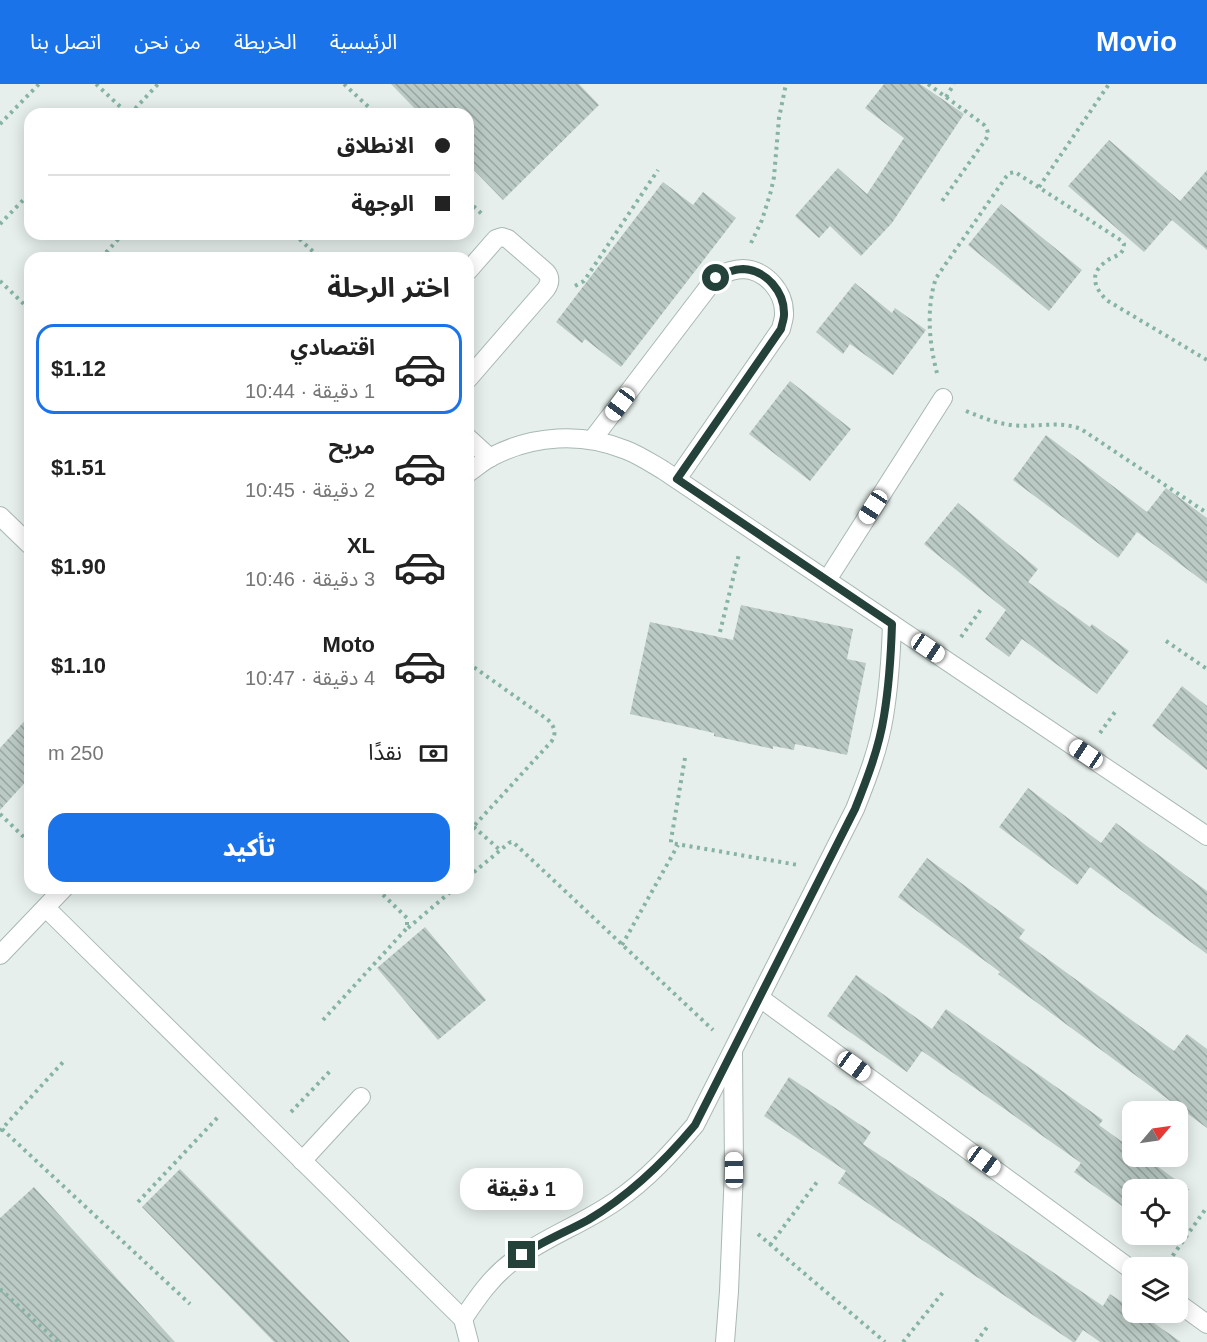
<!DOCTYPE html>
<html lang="ar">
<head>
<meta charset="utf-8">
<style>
	:root { --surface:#fff; --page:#f6f6f6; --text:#222; --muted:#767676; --line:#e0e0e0; --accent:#1a73e8 }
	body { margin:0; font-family:Arial,"Noto Sans Arabic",sans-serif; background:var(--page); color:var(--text); direction:rtl; height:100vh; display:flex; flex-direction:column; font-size:22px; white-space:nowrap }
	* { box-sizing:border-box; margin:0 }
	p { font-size:20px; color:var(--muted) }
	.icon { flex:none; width:33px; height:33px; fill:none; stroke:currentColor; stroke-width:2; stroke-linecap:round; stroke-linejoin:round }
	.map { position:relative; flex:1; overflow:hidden; direction:ltr }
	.sheet { position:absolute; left:24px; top:168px; width:450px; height:642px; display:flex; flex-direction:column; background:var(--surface); border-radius:18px; box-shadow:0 3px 15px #0003; direction:rtl }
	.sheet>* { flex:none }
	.guide { position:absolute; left:24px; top:24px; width:450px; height:132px; border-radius:18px; box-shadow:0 3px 15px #0003; direction:rtl; display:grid; align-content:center; height:132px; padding:0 24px; background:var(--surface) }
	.needle { width:39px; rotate:61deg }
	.tools { position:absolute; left:1122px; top:1017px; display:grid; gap:12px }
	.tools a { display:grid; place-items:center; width:66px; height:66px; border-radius:12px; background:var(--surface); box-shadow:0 3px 15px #0003; font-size:30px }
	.end { position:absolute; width:27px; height:27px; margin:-14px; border:8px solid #24423a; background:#fff; box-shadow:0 0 0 3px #fff }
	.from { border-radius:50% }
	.bubble { position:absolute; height:42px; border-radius:18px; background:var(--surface); box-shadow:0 3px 15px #0003; font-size:20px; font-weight:800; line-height:42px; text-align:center; direction:rtl }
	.car { position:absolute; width:18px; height:36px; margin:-18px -9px; border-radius:8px; box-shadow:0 0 4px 2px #0007; background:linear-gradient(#fff 24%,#345 0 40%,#fff 0 76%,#345 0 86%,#fff 0) }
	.guide b { display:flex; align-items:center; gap:21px; height:57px; font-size:22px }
	.guide b+b { border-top:2px solid var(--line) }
	.guide i { width:15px; height:15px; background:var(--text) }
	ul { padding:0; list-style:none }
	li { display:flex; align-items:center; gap:18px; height:90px; margin:0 12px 9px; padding:0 12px; border:3px solid transparent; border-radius:18px }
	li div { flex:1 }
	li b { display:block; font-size:22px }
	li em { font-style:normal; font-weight:800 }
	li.current { border-color:var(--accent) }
	li>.icon { width:54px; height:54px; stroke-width:1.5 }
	h2 { padding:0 24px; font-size:27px; line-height:72px }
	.pay { display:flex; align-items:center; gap:15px; height:66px; padding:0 24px; font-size:22px }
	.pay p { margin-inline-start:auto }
	.primary-button { display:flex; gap:12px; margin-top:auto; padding:12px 24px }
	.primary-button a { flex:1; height:69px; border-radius:18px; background:var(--accent); color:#fff; font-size:24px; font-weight:800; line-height:69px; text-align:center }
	header { display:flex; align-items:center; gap:36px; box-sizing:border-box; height:84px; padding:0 30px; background:var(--accent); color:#fff }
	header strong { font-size:28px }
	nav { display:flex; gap:33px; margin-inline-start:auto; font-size:21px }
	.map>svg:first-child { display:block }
</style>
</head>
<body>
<header>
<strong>Movio</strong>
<nav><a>الرئيسية</a><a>الخريطة</a><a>من نحن</a><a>اتصل بنا</a></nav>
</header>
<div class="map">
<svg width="1207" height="1258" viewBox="0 0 1207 1258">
	<defs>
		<pattern id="building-back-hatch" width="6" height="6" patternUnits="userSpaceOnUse" patternTransform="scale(1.5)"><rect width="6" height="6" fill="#bbcac4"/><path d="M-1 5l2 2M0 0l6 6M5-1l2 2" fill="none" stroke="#98a6a0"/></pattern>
	</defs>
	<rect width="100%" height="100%" fill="#e6efeb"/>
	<g fill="url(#building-back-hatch)">
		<polygon points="391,0 579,0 599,21 503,116 468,80 468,30 420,30"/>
		<polygon points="884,0 920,0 964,30 892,139 861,172 830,142 819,154 795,132 838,84 867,110 904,54 865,24"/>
		<polygon points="1109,56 1180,117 1207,86 1207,166 1172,136 1144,168 1068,102"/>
		<polygon points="663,98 693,121 703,108 736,134 621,283 585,255 582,259 556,238"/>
		<polygon points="1001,120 1082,186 1049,227 968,161"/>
		<polygon points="855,199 892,229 895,224 926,246 893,291 850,260 843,270 816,248"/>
		<polygon points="790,297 851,345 810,397 749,350"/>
		<polygon points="1046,351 1147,428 1166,404 1207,434 1207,500 1137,448 1118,474 1013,396"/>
		<polygon points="958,419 1038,485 1028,498 1090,543 1092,540 1129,567 1097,610 1022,555 1009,573 985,555 1006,526 924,460"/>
		<polygon points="741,521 853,545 847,575 866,579 847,671 795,660 794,666 773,662 773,665 714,652 714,649 630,630 650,538 733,556"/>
		<polygon points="1182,602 1207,622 1207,686 1152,642"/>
		<polygon points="30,631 30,693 0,726 0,664"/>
		<polygon points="1028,704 1101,759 1116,739 1207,807 1207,870 1090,783 1077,801 999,743"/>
		<polygon points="927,774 1025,846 1019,854 1174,967 1187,950 1207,965 1207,1044 998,890 1000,888 898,813"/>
		<polygon points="425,843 486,916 438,956 377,884"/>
		<polygon points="856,891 932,945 946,925 1103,1036 1099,1041 1132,1065 1132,1072 1143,1072 1190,1106 1132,1106 1132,1129 1074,1088 1081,1079 922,967 907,988 827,932"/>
		<polygon points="789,993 871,1048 863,1060 1103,1222 1110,1210 1132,1225 1132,1228 1138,1228 1181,1258 1100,1258 1083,1246 1075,1258 1073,1258 838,1099 846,1087 764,1032"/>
		<polygon points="180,1085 350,1258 274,1258 142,1123"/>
		<polygon points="34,1103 175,1258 0,1258 0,1134"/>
	</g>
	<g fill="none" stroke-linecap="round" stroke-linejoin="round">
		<defs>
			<g id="service">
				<path d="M468 187 496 155 502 153 508 155 546 188C551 194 550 199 546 205L468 295"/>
				<polyline points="468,354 490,374"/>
				<path d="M592 356 716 193C725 189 733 185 743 185 766 186 785 208 784 231 784 235 782 240 781 245L677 395"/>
			</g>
			<g id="minor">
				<path d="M468 389C476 384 483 377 491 373 533 351 582 348 626 366 639 371 651 379 663 386L1207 752"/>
				<polyline points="0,432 30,461"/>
				<polyline points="827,496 943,314"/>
				<polyline points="46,824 463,1235 469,1258"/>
				<polyline points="0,871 64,804"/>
				<polyline points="760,914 1132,1186"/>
				<polyline points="302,1077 361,1013"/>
				<polyline points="1178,1219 1207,1240"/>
				<path d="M463 1235C477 1214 492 1192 513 1177 545 1153 583 1140 616 1117 647 1096 671 1069 695 1041L855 725C867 695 879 664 884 632 889 602 891 571 892 540"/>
				<polyline points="725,1258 729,1207 734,1086 733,969"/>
			</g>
		</defs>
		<use href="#service" stroke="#a8b8b2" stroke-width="20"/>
		<use href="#minor" stroke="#a8b8b2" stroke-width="20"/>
		<g stroke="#86b3a5" stroke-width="4" stroke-dasharray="3 4.5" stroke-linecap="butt">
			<polyline points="96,0 128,30"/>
			<polyline points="344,0 376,30"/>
			<path d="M928 0 983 40C988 44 989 50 986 55L940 120"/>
			<polyline points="946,13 954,0"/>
			<polyline points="130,30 158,0"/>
			<polyline points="0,40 39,0"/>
			<polyline points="1039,103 1109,0"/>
			<polyline points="468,117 484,132"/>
			<polyline points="0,140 30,109"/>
			<polyline points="294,150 320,174"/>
			<polyline points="751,159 762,136 771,107 774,93 779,34 786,0"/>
			<polyline points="101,174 123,150"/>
			<polyline points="0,197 30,226"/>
			<polyline points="575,202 584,197 658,86"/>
			<path d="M937 289C929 259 926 224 936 194L1006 93 1010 89 1015 88 1122 157 1124 160 1123 166 1121 169C1116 173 1109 174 1104 179 1088 191 1096 207 1108 217L1207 276"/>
			<path d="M966 327C981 333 995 339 1011 341 1035 344 1058 336 1081 345L1207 429"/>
			<polyline points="720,548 739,470"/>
			<polyline points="961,553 982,524"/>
			<polyline points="1166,557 1207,585"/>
			<path d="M468 579 547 635C555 642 557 650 551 658L473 743"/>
			<polyline points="1100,649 1115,628"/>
			<polyline points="685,674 671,756 671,759 798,781"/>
			<polyline points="0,730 30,759"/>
			<polyline points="468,738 500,766"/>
			<polyline points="468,793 509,759 511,758 514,759 713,946"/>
			<polyline points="408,844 455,804"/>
			<polyline points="622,861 678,761"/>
			<polyline points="323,936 407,844 407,834 376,804"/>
			<polyline points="291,1028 332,985"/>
			<polyline points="2,1045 190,1220"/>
			<polyline points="0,1047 64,977"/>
			<polyline points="138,1118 218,1033"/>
			<polyline points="758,1150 885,1258"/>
			<polyline points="770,1161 817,1098"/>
			<polyline points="1164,1184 1207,1123"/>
			<polyline points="0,1205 58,1258"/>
			<polyline points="903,1258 944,1207"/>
			<polyline points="976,1258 988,1242"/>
		</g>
		<use href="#service" stroke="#fff" stroke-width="18"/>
		<use href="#minor" stroke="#fff" stroke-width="18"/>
	</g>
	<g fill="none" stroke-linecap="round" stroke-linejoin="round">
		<path stroke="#24423a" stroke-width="8" d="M522 1171C543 1157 566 1148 588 1136 630 1111 664 1078 695 1041L855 725C867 695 879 664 884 632 889 602 891 571 892 540L677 395 781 245C782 240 784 235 784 231 785 208 766 186 743 185 733 185 725 189 716 194"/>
	</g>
</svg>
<div class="tools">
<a><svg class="needle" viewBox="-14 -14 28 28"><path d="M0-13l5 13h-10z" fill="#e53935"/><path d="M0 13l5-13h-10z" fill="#767676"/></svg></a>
<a><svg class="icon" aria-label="locate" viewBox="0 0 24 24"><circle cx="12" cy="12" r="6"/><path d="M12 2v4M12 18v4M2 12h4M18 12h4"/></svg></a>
<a><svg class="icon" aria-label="layers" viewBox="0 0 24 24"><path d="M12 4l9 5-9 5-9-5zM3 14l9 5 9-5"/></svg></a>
</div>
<i class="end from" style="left:716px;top:194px"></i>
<i class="end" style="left:522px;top:1171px"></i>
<div class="bubble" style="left:460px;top:1084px;width:123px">1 دقيقة</div>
<i class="car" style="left:620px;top:320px;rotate:217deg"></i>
<i class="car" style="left:873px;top:423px;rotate:213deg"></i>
<i class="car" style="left:928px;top:564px;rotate:124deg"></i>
<i class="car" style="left:1086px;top:670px;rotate:304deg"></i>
<i class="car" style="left:854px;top:982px;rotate:126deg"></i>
<i class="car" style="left:984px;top:1077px;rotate:126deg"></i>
<i class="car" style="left:734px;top:1086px;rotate:359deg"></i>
<div class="guide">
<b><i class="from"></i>الانطلاق</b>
<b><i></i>الوجهة</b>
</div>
<section class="sheet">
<h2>اختر الرحلة</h2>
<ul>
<li class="current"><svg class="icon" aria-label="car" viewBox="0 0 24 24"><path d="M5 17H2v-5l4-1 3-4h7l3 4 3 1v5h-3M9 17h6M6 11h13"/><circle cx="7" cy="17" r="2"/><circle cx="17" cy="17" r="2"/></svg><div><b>اقتصادي</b><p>1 دقيقة · 10:44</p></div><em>$1.12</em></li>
<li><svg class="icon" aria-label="car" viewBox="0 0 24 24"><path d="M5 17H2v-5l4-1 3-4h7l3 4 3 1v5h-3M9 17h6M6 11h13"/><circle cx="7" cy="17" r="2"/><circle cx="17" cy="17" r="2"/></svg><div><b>مريح</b><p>2 دقيقة · 10:45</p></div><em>$1.51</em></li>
<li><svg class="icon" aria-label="car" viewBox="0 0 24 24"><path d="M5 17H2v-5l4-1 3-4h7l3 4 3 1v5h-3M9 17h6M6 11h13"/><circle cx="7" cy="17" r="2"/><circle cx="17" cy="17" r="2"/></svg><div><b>XL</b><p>3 دقيقة · 10:46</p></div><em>$1.90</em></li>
<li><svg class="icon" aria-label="car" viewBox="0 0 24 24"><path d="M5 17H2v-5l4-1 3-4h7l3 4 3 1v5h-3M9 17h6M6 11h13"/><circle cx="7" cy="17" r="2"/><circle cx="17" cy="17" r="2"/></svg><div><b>Moto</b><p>4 دقيقة · 10:47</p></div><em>$1.10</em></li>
</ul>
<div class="pay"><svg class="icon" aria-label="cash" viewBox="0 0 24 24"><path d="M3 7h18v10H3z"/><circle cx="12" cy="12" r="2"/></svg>نقدًا<p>250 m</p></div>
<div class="primary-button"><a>تأكيد</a></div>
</section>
</div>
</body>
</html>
